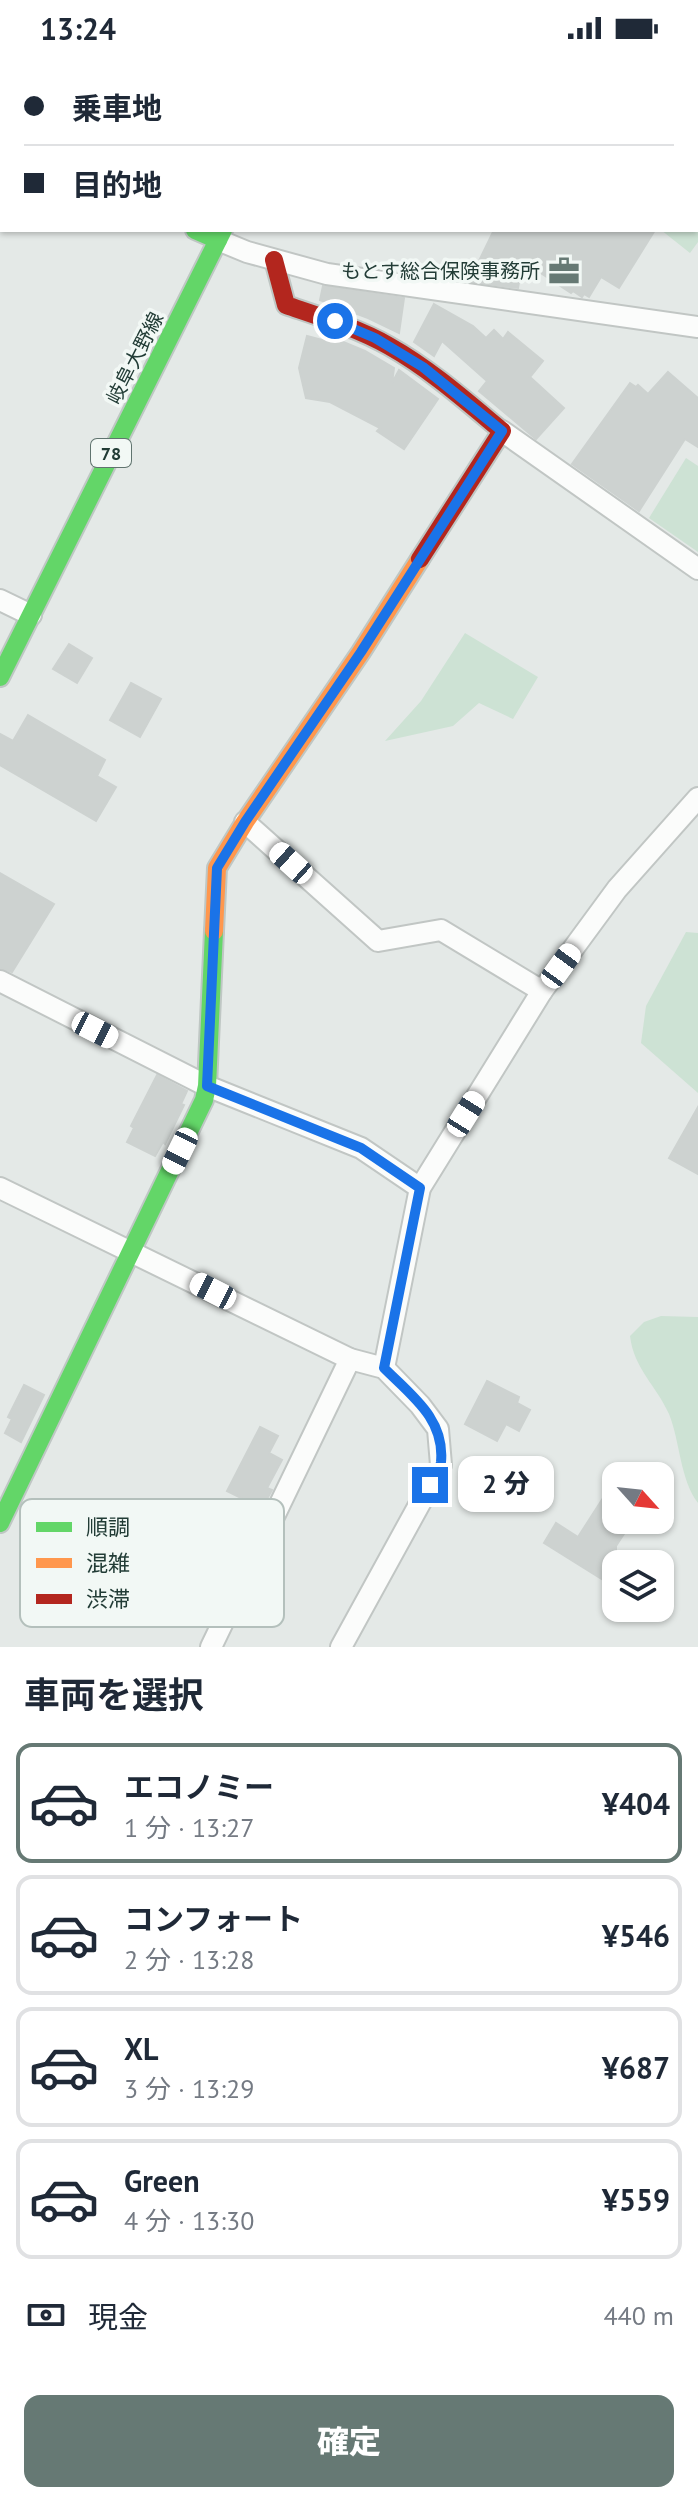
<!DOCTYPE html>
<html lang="ja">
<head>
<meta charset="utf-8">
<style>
	:root { --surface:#fff; --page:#f6f6f7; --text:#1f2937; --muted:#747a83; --line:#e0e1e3; --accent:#667974 }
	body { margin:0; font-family:"PT Sans","Noto Sans JP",sans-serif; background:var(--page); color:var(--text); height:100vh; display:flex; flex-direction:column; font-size:30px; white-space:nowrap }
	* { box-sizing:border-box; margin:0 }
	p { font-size:26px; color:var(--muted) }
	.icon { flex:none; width:44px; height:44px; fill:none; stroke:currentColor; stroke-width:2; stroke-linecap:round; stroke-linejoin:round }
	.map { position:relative; height:1591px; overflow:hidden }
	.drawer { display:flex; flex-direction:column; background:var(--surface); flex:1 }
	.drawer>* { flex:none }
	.hud { position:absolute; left:0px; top:0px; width:698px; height:176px; box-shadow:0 2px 6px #0004; display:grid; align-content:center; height:176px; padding:0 24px; background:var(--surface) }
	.needle { width:52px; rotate:117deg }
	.tools { position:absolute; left:602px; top:1406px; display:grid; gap:16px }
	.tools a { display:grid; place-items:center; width:72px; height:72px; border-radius:16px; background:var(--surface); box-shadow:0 2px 6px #0004; font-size:40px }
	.end { position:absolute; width:36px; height:36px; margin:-18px; border:10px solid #1a73e8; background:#fff; box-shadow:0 0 0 4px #fff }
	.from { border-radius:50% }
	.bubble { position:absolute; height:56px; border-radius:16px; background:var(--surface); box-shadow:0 2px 6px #0004; font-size:26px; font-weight:800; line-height:56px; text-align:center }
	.car { position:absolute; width:24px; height:48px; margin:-24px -12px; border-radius:10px; box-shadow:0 0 6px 2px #0007; background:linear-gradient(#fff 24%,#345 0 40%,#fff 0 76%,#345 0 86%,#fff 0) }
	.hud b { display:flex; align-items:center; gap:28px; height:76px; font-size:30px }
	.hud b+b { border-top:2px solid var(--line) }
	.hud i { width:20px; height:20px; background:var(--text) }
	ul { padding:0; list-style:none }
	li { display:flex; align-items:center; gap:24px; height:120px; margin:0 16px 12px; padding:0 8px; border:4px solid var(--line); border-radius:16px }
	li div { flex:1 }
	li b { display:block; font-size:30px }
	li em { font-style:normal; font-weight:800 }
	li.active { border-color:var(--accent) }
	li>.icon { width:72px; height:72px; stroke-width:1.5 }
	h2 { padding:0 24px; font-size:36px; line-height:96px }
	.pay { display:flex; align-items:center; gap:20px; height:88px; padding:0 24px; font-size:30px }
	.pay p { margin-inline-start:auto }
	.primary-button { display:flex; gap:16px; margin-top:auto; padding:16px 24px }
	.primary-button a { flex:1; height:92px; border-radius:16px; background:var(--accent); color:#fff; font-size:32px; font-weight:800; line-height:92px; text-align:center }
	.status { display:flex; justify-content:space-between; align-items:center; height:56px; padding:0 40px; background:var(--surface); direction:ltr }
	.status svg { height:22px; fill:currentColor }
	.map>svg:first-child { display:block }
</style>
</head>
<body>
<div class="status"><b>13:24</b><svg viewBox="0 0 49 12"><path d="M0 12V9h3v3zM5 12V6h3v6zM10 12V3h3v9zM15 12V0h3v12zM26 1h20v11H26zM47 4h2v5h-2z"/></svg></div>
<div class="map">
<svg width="698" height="1591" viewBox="0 0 698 1591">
	<rect width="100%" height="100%" fill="#e4e9e7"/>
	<g fill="#cde2d4">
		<polygon points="696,59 698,60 698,186 690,197 661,174 696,174"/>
		<polygon points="686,402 698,410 698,496 649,462"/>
		<polygon points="465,577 538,621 513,663 479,647 453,670 385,685 421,645"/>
		<polygon points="686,876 698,877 698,1037 641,987 646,950"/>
		<path d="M661 1260 698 1261V1447C680 1424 680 1385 669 1358 656 1329 634 1313 630 1280L644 1266Z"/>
	</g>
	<g fill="#cdd2d0" stroke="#cdd2d0" stroke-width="2">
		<polygon points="494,174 655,174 619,232 601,221 589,241 584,238 582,241 573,235 571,237 524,206 511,222 519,226 518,232 465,225 473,208 477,209"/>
		<polygon points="323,230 404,242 399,277 368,262 320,244"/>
		<polygon points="434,248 473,270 486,282 494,274 503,283 508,276 543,305 530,321 564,352 536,383 479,335 487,325 442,285 434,300 414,286"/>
		<polygon points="307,280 330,286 331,281 365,295 394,312 392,327 399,314 438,343 404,393 377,375 380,372 330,346 306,342 299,312"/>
		<polygon points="668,316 698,342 698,391 685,383 639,455 572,408 630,327 636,331 638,329 648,338"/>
		<polygon points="69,588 92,602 77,627 53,613"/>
		<polygon points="131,627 161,643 140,681 110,664"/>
		<polygon points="28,659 105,704 97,720 116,731 96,765 0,709 0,678 13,685"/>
		<polygon points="0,817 54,848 12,916 0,912"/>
		<polygon points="157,1019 187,1035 181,1048 184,1049 165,1088 163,1086 155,1100 127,1086 134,1072 131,1070"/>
		<polygon points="698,1051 698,1118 669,1102"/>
		<polygon points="487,1325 519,1341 517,1347 530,1354 519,1375 506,1368 497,1385 465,1368"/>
		<polygon points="24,1329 44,1339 21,1386 5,1377 12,1363 8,1361"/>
		<polygon points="260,1371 278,1380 269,1397 282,1404 267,1432 272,1434 263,1450 258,1448 257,1450 227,1435"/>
		<polygon points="616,1422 616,1464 633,1464 616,1490 616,1532 544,1487 556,1467 578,1481"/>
	</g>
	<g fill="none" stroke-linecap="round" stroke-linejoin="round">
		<defs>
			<g id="street">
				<polyline points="218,184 247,196 327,218 698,271"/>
				<polyline points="502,375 698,513"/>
				<polyline points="0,544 31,559"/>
				<polyline points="245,766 378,885 441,874 542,935"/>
				<polyline points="0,925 207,1030 361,1092 420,1132"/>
				<polyline points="0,1132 350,1303 384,1312 420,1349 438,1373 441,1409 341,1591"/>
				<polyline points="384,1312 420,1132 542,935 617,833 698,742"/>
				<polyline points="211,1591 350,1303"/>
			</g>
			<g id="fast">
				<polyline points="195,174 218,184"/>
				<polyline points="0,621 223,174"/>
				<polyline points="0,1467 204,1044 207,1030 214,875"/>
			</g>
			<g id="slow">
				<polyline points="0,83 2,84"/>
				<polyline points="214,875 217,812 245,766 361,596 420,503"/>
			</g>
			<g id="jam">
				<polyline points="307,2 308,0"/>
				<path d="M274 204 286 249C321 261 357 272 389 290 430 313 466 345 502 375L420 503"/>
			</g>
		</defs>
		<use href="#street" stroke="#c1c6c4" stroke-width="24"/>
		<use href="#fast" stroke="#bfc7c4" stroke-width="22"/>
		<use href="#slow" stroke="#bfc7c4" stroke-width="22"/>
		<use href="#jam" stroke="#bfc7c4" stroke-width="22"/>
		<use href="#street" stroke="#fbfcfb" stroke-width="20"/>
		<use href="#fast" stroke="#63d668" stroke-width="18"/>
		<use href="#slow" stroke="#ff974d" stroke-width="18"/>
		<use href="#jam" stroke="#b3261e" stroke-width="18"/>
	</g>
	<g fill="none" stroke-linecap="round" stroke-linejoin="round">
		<path stroke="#1a73e8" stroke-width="10" d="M335 265 375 282 423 311 502 375 361 596 245 766 217 812 207 1030 361 1092 420 1132 384 1312C412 1340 445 1363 441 1406 440 1414 434 1422 430 1429"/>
	</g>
	<defs>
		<symbol id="office-bare" viewBox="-9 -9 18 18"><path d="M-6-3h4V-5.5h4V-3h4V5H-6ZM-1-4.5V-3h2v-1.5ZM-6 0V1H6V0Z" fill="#667974" stroke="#f2f8f5" stroke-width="2.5" paint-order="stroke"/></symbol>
	</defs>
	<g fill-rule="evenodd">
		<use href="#office-bare" x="542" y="193" width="44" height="44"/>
	</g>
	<g text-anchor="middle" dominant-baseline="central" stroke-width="7" stroke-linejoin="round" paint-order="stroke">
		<rect fill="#f2f8f5" stroke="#60746f" stroke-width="2" x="91" y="383" width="40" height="28" rx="6"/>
		<g font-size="18" font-weight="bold" fill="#223c36">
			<text x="111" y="397">78</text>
		</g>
		<g font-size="20" fill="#223c36" stroke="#f2f8f5" text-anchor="end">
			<text x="540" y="215">もとす総合保険事務所</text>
		</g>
		<g font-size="20" fill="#223c36" stroke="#f2f8f5">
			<text transform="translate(135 302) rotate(-63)">岐阜大野線</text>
		</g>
	</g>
	<rect x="20" y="1443" width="264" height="128" rx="12" fill="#f2f8f5" stroke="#b4c0bc" stroke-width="2"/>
	<rect x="36" y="1466" width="36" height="10" fill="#63d668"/>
	<rect x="36" y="1502" width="36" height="10" fill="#ff974d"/>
	<rect x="36" y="1538" width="36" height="10" fill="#b3261e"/>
	<g font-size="22" fill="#223c36">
		<text x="86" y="1479">順調</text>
		<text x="86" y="1515">混雑</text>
		<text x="86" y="1551">渋滞</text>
	</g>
</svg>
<div class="tools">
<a><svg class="needle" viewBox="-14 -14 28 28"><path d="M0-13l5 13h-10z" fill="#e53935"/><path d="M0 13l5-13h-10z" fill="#747a83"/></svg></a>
<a><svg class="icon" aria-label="layers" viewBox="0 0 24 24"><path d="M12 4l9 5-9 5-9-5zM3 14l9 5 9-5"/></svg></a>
</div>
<i class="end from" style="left:335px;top:265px"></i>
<i class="end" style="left:430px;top:1429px"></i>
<div class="bubble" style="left:458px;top:1400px;width:96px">2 分</div>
<i class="car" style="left:291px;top:807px;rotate:312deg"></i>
<i class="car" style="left:561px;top:910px;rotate:36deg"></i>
<i class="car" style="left:95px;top:974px;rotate:117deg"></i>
<i class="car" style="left:466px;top:1058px;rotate:32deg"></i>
<i class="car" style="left:180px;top:1095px;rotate:206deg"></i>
<i class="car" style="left:213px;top:1235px;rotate:297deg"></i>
<div class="hud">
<b><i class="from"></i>乗車地</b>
<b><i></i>目的地</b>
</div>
</div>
<section class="drawer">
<h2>車両を選択</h2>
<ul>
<li class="active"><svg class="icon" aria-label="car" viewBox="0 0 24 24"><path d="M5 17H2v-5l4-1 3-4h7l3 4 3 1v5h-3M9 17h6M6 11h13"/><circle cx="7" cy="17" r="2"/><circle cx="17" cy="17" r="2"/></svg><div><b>エコノミー</b><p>1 分 · 13:27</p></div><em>¥404</em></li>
<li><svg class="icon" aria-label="car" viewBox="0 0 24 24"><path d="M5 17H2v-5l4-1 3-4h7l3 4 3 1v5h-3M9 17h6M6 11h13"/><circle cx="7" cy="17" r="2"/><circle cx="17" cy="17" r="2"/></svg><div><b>コンフォート</b><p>2 分 · 13:28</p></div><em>¥546</em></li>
<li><svg class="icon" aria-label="car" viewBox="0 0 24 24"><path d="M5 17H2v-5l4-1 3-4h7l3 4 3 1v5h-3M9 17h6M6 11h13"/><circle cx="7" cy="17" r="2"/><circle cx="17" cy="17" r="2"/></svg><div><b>XL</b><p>3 分 · 13:29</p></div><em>¥687</em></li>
<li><svg class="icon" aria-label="car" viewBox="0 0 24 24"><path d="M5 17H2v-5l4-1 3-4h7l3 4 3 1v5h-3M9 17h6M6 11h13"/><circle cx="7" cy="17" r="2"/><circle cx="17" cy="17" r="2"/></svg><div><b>Green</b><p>4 分 · 13:30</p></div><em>¥559</em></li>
</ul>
<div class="pay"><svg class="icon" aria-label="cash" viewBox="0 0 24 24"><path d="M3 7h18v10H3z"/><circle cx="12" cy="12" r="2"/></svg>現金<p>440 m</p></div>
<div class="primary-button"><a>確定</a></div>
</section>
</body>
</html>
